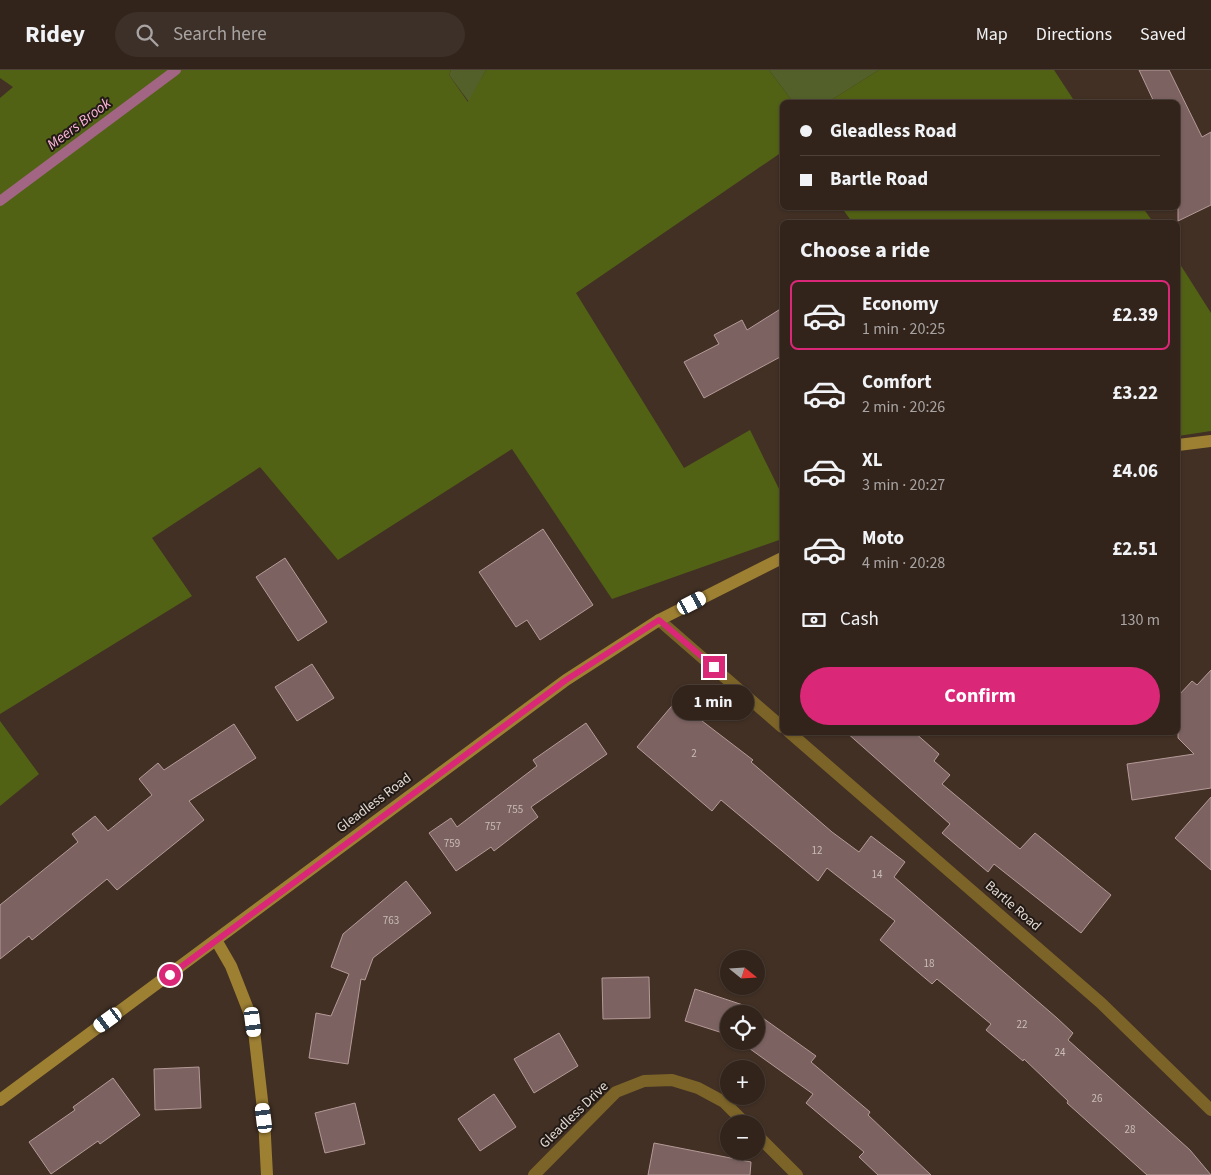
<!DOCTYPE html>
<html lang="en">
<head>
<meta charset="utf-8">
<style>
	:root { --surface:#32241b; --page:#3d3028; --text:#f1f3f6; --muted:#a8a4a3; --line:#4d413a; --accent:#db2777 }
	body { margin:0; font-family:"Source Sans 3",sans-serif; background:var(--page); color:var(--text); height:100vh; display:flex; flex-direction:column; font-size:19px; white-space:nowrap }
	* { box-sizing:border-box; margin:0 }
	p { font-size:16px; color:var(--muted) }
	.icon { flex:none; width:28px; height:28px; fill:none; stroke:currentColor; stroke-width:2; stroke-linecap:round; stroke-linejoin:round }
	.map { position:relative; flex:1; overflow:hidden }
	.sheet { position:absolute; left:780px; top:150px; width:400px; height:515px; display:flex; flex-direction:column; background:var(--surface); border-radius:8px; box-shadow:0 1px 4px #0004,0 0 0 1px var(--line) }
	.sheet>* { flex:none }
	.hud { position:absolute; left:780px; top:30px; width:400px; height:110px; border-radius:8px; box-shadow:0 1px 4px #0004,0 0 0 1px var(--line); display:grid; align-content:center; height:110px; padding:0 20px; background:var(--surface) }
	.needle { width:32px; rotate:108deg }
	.buttons { position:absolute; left:720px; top:880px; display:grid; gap:10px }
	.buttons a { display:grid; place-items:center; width:45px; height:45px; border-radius:50%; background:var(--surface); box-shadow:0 1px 4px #0004,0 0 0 1px var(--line); font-size:25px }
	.end { position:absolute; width:22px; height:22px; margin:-11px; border:6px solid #db2777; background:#fff; box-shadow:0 0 0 2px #fff }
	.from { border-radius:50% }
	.bubble { position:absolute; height:35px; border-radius:18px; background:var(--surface); box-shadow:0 1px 4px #0004,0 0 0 1px var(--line); font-size:16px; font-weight:700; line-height:35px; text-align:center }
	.car { position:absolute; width:15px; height:30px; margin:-15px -8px; border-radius:6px; box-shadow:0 0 4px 1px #0007; background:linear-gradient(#fff 24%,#345 0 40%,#fff 0 76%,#345 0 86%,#fff 0) }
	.hud b { display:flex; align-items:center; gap:18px; height:48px; font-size:19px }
	.hud b+b { border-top:1px solid var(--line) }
	.hud i { width:12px; height:12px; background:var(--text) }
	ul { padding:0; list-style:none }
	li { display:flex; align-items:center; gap:15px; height:70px; margin:0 10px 8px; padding:0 10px; border:2px solid transparent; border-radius:8px }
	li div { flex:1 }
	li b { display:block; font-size:19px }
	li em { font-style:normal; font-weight:700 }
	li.active { border-color:var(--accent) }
	li>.icon { width:45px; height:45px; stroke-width:1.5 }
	h2 { padding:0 20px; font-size:22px; line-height:60px }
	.pay { display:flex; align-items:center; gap:12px; height:55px; padding:0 20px; font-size:19px }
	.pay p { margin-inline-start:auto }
	.cta { display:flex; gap:10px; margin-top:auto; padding:10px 20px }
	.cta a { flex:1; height:58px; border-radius:30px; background:var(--accent); color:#fff; font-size:20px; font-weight:700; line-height:58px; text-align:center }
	header { display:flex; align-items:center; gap:30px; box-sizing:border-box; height:70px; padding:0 25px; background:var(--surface); border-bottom:1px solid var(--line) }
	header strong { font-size:24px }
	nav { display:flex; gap:28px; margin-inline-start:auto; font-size:18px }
	.search { width:350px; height:45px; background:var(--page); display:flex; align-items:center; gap:12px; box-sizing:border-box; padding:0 18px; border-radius:28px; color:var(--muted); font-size:19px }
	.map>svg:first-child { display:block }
</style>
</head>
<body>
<header>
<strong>Ridey</strong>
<div class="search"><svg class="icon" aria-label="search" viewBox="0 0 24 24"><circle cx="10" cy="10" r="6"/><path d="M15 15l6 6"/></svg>Search here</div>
<nav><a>Map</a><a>Directions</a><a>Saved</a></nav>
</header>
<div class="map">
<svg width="1211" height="1105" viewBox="0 0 1211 1105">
	<rect width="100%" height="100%" fill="#423024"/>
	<g fill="#53602a">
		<polygon points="451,0 486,0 469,32 449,5"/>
		<polygon points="769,0 879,0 828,32 793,32"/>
	</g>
	<g fill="#526215">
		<polygon points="0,0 451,0 449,5 468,32 486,0 769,0 793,32 782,32 782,82 576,223 684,398 750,360 782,425 782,469 612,529 512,379 338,490 260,397 152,468 192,526 0,644 0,28 13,17 0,8"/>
		<polygon points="879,0 1054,0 1075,32 828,32"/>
		<polygon points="842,138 1143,138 1153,152 852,152"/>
		<polygon points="1178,191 1211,243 1211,361 1178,366"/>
		<polygon points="0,651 39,704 0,736"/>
	</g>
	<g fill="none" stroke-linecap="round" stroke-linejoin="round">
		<polyline stroke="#a26584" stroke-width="10" points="0,131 176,0"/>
	</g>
	<g fill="#7c6362" stroke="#b59a98">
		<polygon points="1139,0 1169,0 1202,67 1211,62 1211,135 1178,151 1178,32 1154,32"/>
		<polygon points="782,238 782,286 704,328 684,292 719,274 714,265 742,250 747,260"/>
		<polygon points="543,459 593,535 540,570 527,550 516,557 479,502"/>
		<polygon points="285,488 327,552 298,571 256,507"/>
		<polygon points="312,594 334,628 297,651 275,617"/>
		<polygon points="1211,600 1211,718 1132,730 1127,694 1194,684 1178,668 1178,626 1192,611 1197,615"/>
		<polygon points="676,631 753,690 751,692 832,762 859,782 871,766 905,792 894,807 1057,948 1073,963 1068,970 1190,1080 1211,1105 1147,1105 1067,1033 1068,1031 1024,989 1023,991 986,960 991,954 937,909 932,914 880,870 895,851 827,798 818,811 721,730 712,741 637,677"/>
		<polygon points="586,653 607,684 531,737 538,747 494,781 491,777 456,801 429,763 451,748 457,757 537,696 533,690"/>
		<polygon points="234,654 256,688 189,731 204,750 117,820 107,809 32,870 29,866 0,889 0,835 78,772 72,764 95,746 108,761 152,725 139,709 158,693 164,700"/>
		<polygon points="846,662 914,662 939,684 934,691 950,705 942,714 1020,779 1035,763 1111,825 1081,863 994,794 988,802 942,763 950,754"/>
		<polygon points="1211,727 1211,800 1175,768"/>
		<polygon points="406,811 431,843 373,888 365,910 361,909 348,994 309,988 316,943 331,946 349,904 331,897 343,864"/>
		<polygon points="649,907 650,948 603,949 602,908"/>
		<polygon points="695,919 746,936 816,986 811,992 870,1042 868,1045 931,1105 878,1105 859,1087 864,1082 806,1033 813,1024 739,971 756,971 756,944 729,944 729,965 685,951"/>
		<polygon points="559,963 578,996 534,1023 514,989"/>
		<polygon points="199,997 201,1038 155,1040 154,999"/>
		<polygon points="113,1008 140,1045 100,1074 98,1071 51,1104 29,1072 75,1040 73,1037"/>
		<polygon points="494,1024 516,1057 480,1081 458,1049"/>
		<polygon points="355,1033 365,1074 325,1083 315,1043"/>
		<polygon points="654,1073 751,1092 750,1105 648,1105"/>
	</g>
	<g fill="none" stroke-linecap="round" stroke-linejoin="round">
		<g stroke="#7c6428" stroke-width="12">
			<polyline points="659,550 782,657"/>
			<polyline points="789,662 1101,933 1211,1040"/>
			<polyline points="756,1064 797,1105"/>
			<polyline points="534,1105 616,1022 644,1011 672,1010 698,1018 724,1032 746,1054"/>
		</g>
		<g stroke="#9e8033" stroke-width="12">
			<polyline points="1178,375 1211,371"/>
			<polyline points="216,870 231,896 253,952 264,1048 267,1105"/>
			<polyline points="0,1030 566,610 659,550 782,488"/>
		</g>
	</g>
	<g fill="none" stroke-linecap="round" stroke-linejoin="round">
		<polyline stroke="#db2777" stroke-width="6" points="170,905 566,610 659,550 714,597"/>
	</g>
	<g text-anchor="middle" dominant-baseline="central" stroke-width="4" stroke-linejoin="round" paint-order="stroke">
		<g font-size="11" fill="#cabcb6">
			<text x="694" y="683">2</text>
			<text x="515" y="739">755</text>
			<text x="493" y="756">757</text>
			<text x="452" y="773">759</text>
			<text x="817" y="780">12</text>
			<text x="877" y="804">14</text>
			<text x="391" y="850">763</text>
			<text x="929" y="893">18</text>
			<text x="1022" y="954">22</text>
			<text x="1060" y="982">24</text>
			<text x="1097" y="1028">26</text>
			<text x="1130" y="1059">28</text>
		</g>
		<g font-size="14" fill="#e4d9d2" stroke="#221a15">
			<text transform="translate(374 733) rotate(-37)">Gleadless Road</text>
			<text transform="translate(1013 836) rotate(41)">Bartle Road</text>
			<text transform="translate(574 1045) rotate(-44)">Gleadless Drive</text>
		</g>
		<g font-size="15" font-style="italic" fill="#feb7da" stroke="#221a15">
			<text transform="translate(79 54) rotate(-37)">Meers Brook</text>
		</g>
	</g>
</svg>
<div class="buttons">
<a><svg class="needle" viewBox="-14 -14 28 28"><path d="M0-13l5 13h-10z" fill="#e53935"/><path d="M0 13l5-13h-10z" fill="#a8a4a3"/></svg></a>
<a><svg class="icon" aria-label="locate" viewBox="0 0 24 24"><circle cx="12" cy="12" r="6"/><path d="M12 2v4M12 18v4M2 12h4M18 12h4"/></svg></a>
<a>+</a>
<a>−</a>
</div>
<i class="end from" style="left:170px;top:905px"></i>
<i class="end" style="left:714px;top:597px"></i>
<div class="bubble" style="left:672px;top:615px;width:82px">1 min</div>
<i class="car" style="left:692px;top:533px;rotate:62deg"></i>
<i class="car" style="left:108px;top:950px;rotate:234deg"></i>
<i class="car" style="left:253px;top:952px;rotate:173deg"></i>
<i class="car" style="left:264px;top:1048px;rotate:353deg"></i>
<div class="hud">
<b><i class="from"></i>Gleadless Road</b>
<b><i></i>Bartle Road</b>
</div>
<section class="sheet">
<h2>Choose a ride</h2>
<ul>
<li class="active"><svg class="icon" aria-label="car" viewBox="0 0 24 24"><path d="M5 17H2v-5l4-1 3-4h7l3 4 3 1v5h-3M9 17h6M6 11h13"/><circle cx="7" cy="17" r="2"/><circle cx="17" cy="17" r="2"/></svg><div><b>Economy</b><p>1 min · 20:25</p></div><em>£2.39</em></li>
<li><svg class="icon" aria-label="car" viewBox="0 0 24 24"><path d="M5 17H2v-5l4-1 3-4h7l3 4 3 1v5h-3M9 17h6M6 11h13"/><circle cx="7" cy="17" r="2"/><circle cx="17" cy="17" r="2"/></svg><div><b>Comfort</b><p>2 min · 20:26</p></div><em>£3.22</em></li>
<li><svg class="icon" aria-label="car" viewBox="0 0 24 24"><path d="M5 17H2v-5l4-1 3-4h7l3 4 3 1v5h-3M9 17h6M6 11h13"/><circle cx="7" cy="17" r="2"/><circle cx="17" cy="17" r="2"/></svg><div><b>XL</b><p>3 min · 20:27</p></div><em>£4.06</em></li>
<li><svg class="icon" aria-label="car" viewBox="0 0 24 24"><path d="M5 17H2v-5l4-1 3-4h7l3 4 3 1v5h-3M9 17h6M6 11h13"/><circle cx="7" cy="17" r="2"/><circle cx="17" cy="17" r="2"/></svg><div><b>Moto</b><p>4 min · 20:28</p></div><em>£2.51</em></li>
</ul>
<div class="pay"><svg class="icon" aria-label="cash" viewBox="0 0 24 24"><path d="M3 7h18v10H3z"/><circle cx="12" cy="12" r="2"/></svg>Cash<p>130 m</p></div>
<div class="cta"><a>Confirm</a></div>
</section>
</div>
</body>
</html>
